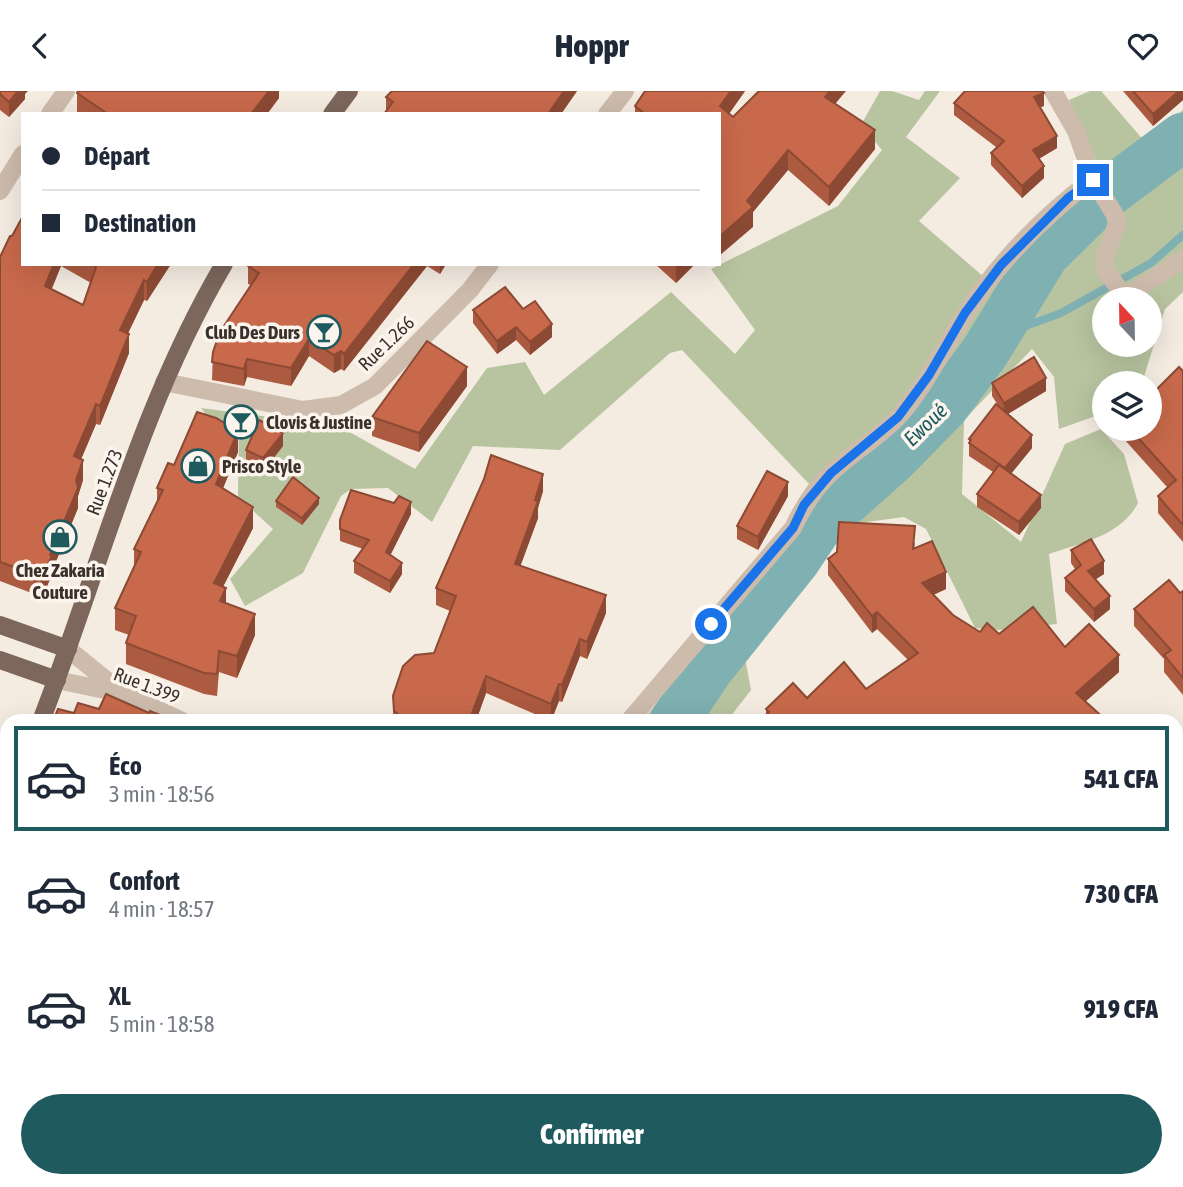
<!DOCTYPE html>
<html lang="fr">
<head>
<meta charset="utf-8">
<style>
	:root { --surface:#fff; --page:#f6f6f7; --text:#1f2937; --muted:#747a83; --line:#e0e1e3; --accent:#1f5a5e }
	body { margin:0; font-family:"Asap Condensed",sans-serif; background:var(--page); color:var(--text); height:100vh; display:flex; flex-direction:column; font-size:26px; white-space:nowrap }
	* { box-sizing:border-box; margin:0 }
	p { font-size:23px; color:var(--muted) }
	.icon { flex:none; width:38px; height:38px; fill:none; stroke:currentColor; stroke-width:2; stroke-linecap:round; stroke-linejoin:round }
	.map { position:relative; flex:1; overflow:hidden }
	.panel { position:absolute; left:0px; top:623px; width:1183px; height:474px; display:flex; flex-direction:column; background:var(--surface); border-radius:21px 21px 0 0; box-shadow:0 7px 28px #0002 }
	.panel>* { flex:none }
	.banner { position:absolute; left:21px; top:21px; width:700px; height:154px; border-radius:0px; box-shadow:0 7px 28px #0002; display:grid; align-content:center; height:154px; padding:0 21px; background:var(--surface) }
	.needle { width:46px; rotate:338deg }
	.buttons { position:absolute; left:1092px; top:196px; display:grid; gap:14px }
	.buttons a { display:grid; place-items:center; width:70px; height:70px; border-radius:50%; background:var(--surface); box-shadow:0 7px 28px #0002; font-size:35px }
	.end { position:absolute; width:32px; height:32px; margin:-16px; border:9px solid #1a73e8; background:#fff; box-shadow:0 0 0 4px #fff }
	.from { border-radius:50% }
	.banner b { display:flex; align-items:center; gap:24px; height:66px; font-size:26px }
	.banner b+b { border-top:2px solid var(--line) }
	.banner i { width:18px; height:18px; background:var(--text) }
	ul { padding:12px 0 0; list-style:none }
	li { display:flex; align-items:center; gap:21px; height:105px; margin:0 14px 10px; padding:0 7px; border:4px solid transparent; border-radius:0px }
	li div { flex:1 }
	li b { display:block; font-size:26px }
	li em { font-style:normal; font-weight:800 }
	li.selected { border-color:var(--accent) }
	li>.icon { width:63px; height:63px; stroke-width:1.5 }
	.button { display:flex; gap:14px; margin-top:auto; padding:14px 21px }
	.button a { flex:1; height:80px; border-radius:42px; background:var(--accent); color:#fff; font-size:28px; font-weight:800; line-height:80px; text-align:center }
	header { display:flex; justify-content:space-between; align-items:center; height:91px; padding:0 21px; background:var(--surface); font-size:32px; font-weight:800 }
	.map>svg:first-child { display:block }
</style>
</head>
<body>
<header><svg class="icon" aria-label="back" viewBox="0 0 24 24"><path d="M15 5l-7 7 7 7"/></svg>Hoppr<svg class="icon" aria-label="heart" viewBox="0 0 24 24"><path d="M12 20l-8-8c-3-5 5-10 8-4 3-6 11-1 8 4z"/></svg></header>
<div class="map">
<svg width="1183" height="1096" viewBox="0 0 1183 1096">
	<rect width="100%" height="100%" fill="#f4ebe1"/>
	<g fill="#b8c4a0" fill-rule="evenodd">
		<path d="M880 0H892L919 9 925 0H940L906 46 960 87 919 130 992 193 1105 90 1069 9 1090 0H1101L1146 52 1183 19V201L1165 218 1142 292H1104V322L1059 338 1054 286 1032 258 964 329 962 403 1021 451 1065 353 1101 338 1124 363 1138 412C1121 445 1081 452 1049 463L1057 533 999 539 975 537 926 438 904 426 829 436 782 499 743 557 751 599 727 630H642L802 440 813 417 810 394 682 259 670 262 560 359 473 355 432 431 388 397 351 398 341 405 303 482 245 515 230 488 273 438 238 406 239 335 214 334 201 317 339 335 415 378 487 277 525 271 544 304 671 201 735 263 755 239 711 178 838 115 882 59 861 34ZM1104 208H1150V254H1104Z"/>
		<polygon points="6,985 7,1090 214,1090 244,1096 0,1096 0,991"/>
		<polygon points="320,1090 612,1090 592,1096 316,1096"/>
	</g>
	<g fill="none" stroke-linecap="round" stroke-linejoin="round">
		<polyline stroke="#7fb0b2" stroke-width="8" points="1002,235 1023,236 1061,222 1151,172 1183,144"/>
		<g stroke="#7fb0b2" stroke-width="49">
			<polyline points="674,630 709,578 796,469 820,433 892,369 945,315 985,261 1045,163 1104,105 1183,46"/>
			<polyline points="383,1096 384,1090"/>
		</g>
		<g stroke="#cdbbac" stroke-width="18">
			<polyline points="1053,0 1076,40 1093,88 1115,124 1117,133 1104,168 1104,177 1125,206 1183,168"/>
			<polyline points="50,23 66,0"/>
			<polyline points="607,23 625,0"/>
			<polyline points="0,100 23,63"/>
			<polyline points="164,291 303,319 341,314 375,295 470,199 490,173"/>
			<polyline points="68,558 121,601"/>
			<polyline points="57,589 124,603 182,630"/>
			<path d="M629 630 793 437C803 416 815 396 833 380 853 361 879 346 898 326 926 295 943 257 965 223 998 172 1044 125 1093 88"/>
			<polyline points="841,1090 841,1096"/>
		</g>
		<g stroke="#7d675c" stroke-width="18">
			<polyline points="332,23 349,0"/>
			<polyline points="0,534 68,558"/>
			<polyline points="0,569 57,589"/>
			<path d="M41 630C100 477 140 315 224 173"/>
			<polyline points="0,736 7,718"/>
		</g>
	</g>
	<g fill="#ac5a40" fill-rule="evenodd">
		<polygon points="0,0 25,3 25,8 9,26 0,19"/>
		<polygon points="279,0 279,7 267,23 79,23 77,21 77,2"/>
		<polygon points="577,0 561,23 384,23 386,20 386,6"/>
		<polygon points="645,0 745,0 729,23 733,26 835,13 875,58 829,115 788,79 753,121 753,136 719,23 635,23 635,15"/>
		<polygon points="1044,0 1044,15 1040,16 1057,57 1039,68 1044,87 1022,107 991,74 991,62 996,56 954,24 954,12"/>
		<polygon points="1123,0 1183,0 1183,9 1153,35"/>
		<path d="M0 166 23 173H171L147 210 144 209 128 242 129 262 100 334 96 333 81 368 83 389 78 405V417L52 480V484L42 506 0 490ZM61 175 91 192 83 214 51 198Z"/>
		<polygon points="249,173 446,173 440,183 427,175 344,280 341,278 334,282 309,265 291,295 247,286 244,295 212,289 213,261 251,194 248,193 248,175"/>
		<polygon points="655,173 695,173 676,192"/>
		<polygon points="523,218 552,246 530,264 516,249 497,263 473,232 473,219"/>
		<polygon points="1183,280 1183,451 1158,422 1158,405 1167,396 1124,348 1124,338 1150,338"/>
		<polygon points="992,292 1046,300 1008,323 1032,357 1011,383 1041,417 1019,444 977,416 977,403 993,381 969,365 969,348 998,314 992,305"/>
		<polygon points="467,295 419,361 372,345 372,326"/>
		<polygon points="283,355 263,380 246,372 246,359"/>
		<polygon points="238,361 223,397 253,437 223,496 226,512 255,544 237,587 219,581 217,605 204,603 126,573 126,552 129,544 115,539 115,517 134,476 134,458 157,412 157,397 174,374"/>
		<polygon points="543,400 538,417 538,427 520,475 606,522 587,568 580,565 562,611 559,610 551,630 486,602 476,630 393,630 393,605 434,562 450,520 436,514 436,497"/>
		<polygon points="788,405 758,459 737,448 737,435"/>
		<polygon points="276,410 319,413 302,434 276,416"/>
		<polygon points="411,423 390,464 402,483 390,502 354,482 354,470 363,458 340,450 340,429"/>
		<polygon points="915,452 914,458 946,498 933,504 953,524 980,541 1065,556 1119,581 1085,610 766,623 766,618 807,607 866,598 908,569 877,538 872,542 828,484 828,468"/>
		<polygon points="1071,459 1104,483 1096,488 1110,518 1094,531 1065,500 1065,487 1075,478 1071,472"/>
		<polygon points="1183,500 1183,604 1164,581 1164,568 1134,535 1134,518 1180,502"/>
		<polygon points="1183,669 1183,909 1176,906"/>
		<polygon points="874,1090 1163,1090 1163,1096 877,1096"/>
	</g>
	<g fill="#8c4a34">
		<polygon points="18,0 28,0 25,3 25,8 9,26 9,11"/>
		<polygon points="269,0 279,0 279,7 267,23 251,23"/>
		<polygon points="564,0 577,0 561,23 548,23"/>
		<polygon points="731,0 745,0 720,35 720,15"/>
		<polygon points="830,0 846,0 825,25 825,6"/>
		<polygon points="1041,0 1044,0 1044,15 1034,18 1034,6"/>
		<polygon points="1179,0 1183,0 1183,9 1153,35 1153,23"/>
		<polygon points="875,39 875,58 829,115 829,96"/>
		<polygon points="1057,45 1057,57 1033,71 1033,59"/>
		<polygon points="788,59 788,79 753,121 753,136 719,165 719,146"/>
		<polygon points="1044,75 1044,87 1022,107 1022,95"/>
		<polygon points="54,173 61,173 61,175 45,215 45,195"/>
		<polygon points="158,173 171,173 147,210 147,191"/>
		<polygon points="414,173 427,173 427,175 344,280 344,263"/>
		<polygon points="440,173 446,173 440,183"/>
		<polygon points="676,173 695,173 676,192"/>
		<polygon points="144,189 144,209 120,259 120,239"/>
		<polygon points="552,233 552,246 530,264 530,251"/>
		<polygon points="516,236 516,249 497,263 497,250"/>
		<polygon points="129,243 129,262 100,334 100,315"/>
		<polygon points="309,248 309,265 291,295 291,277"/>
		<polygon points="341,260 341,278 334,282 334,264"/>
		<polygon points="247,268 247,286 244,295 244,278"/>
		<polygon points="467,276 467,295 419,361 419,342"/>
		<polygon points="1046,287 1046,300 1004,325 1004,312"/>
		<polygon points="96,313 96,333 74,385 74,365"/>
		<polygon points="238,340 238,361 216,414 216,393"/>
		<polygon points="283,342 283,355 263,380 263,367"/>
		<polygon points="1032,344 1032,357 1005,390 1005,377"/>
		<polygon points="83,369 83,389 78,405 78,417 52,480 52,484 42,506 42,486"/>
		<polygon points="543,383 543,400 538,417 538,427 515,490 515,473"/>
		<polygon points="788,391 788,405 758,459 758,446"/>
		<polygon points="1041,404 1041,417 1019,444 1019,431"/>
		<polygon points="319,407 319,413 302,434 302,427"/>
		<polygon points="411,411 411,423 386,473 386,461"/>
		<polygon points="253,416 253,437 214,513 214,492"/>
		<polygon points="1104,470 1104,483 1088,493 1088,480"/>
		<polygon points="402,472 402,483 390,502 390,490"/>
		<polygon points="946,481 946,498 922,509 922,492"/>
		<polygon points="226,497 226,519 220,510"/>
		<polygon points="606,504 606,522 587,568 587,551"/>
		<polygon points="1110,505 1110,518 1094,531 1094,518"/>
		<polygon points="877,521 877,538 872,542 872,525"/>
		<polygon points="255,523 255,544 237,587 237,565"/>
		<polygon points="580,548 580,565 562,611 562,594"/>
		<polygon points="1119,564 1119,581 1076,619 1076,602"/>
		<polygon points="486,585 486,602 476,630 469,630"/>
		<polygon points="559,593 559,610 551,630 551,613"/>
		<polygon points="7,920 7,936 0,955 0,938"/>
		<polygon points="1183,937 1183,954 1176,964 1176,947"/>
		<polygon points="1160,1090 1163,1090 1163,1096 1153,1096"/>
	</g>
	<g fill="#c8694b" stroke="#8c4a34" stroke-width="2">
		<polygon points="0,0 18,0 9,11 0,3"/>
		<polygon points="78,0 269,0 251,23 108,23 77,2"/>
		<polygon points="392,0 564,0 548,23 384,23 393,11 386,6"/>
		<polygon points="645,0 731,0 720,15 733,26 759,0 830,0 825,6 875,39 829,96 788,59 747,110 753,116 719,146 719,23 645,23 635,15"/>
		<polygon points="965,0 1042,0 1044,2 1034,6 1057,45 1033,59 1044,75 1022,95 991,62 1004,50 954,12"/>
		<polygon points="1133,0 1179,0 1153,23"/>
		<polygon points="23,125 23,173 54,173 45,195 83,214 96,176 92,173 158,173 147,191 144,189 120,239 129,243 100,315 96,313 74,365 83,369 76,389 78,397 50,464 52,465 42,486 0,471 0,166 10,145 12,145"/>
		<polygon points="249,173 414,173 344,263 341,260 334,264 309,248 291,277 247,268 244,278 212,271 213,261 220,241 259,182 248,175"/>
		<polygon points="505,196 523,218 535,210 552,233 530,251 516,236 497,250 473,219"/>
		<polygon points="427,250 467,276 419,342 372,326"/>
		<polygon points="1034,266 1046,287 1004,312 992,292"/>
		<polygon points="1179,276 1183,280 1183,434 1158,405 1176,389 1130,338 1150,338 1150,305"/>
		<polygon points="996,313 1032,344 1005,377 969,352 971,349 969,348"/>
		<polygon points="197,321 216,327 238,340 216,393 253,416 214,492 226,497 220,510 255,523 237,565 219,560 217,583 204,582 126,552 136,525 115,517 141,461 134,458 163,399 157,397 168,372 174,374"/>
		<polygon points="259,329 283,342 263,367 246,359"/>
		<polygon points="491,364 543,383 535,409 538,410 515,473 606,504 587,551 580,548 562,594 559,593 551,613 486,585 469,630 406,630 394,620 393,605 403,575 415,564 434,562 456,505 436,497 484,388"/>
		<polygon points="999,374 1041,404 1019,431 977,403"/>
		<polygon points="767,380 788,391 758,446 737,435"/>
		<polygon points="293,386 319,407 302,427 276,410"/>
		<polygon points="351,399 394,412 399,405 411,411 386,461 402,472 390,490 354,470 369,449 340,438 340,429"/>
		<polygon points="839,431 915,435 913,458 932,450 946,481 922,492 953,524 980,541 987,532 999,543 1033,516 1065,556 1089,533 1119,564 1076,602 1107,630 759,630 769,621 766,618 793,592 807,607 844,571 866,598 918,562 877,521 872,525 828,468 837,461"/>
		<polygon points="1091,448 1104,470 1088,480 1110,505 1094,518 1065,487 1081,474 1071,459"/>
		<polygon points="1169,489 1180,502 1183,500 1183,587 1164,564 1171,559 1134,518"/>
		<polygon points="106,603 149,622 150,620 175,630 53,630 58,618 74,622 78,612 99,618"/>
		<polygon points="1183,669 1183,892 1176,889 1176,675"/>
		<polygon points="1,817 7,819 7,920 0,938"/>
		<polygon points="1176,913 1183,914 1183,937 1176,947"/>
		<polygon points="654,1090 685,1090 691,1096 657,1096 652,1091"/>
		<polygon points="781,1090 797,1090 800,1096 775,1096"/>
		<polygon points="883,1090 1160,1090 1153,1096 885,1096"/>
	</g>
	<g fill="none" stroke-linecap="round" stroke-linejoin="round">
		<polyline stroke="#1a73e8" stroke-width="9" points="711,533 793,437 804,414 831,382 898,326 929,284 965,222 1001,174 1068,107 1093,89"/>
	</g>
	<defs>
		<symbol id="bar-ring" viewBox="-11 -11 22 22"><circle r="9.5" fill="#fbf5ee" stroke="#1f5a5e" stroke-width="1.5"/><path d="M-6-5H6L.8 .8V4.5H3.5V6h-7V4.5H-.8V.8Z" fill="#1f5a5e"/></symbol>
		<symbol id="shop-ring" viewBox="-11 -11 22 22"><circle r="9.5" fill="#fbf5ee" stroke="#1f5a5e" stroke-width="1.5"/><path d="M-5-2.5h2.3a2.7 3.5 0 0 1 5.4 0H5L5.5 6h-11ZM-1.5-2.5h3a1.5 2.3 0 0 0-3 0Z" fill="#1f5a5e"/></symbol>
	</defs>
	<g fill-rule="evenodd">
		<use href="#bar-ring" x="305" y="222" width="38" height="38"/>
		<use href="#bar-ring" x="222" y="312" width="38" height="38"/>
		<use href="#shop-ring" x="179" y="356" width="38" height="38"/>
		<use href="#shop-ring" x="41" y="427" width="38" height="38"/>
	</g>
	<g text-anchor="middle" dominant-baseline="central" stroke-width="7" stroke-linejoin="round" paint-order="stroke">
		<g font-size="19" font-weight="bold" fill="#3b302b" stroke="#fbf5ee" text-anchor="start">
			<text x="300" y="241" text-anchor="end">Club Des Durs</text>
			<text x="266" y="331">Clovis &amp; Justine</text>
			<text x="222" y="375">Prisco Style</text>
			<text x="60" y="479" text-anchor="middle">Chez Zakaria<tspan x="60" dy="22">Couture</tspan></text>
		</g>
		<g font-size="19" fill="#3b302b" stroke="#fbf5ee">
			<text transform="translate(386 252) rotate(-44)">Rue 1.266</text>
			<text transform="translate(104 391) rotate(-69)">Rue 1.273</text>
			<text transform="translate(147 594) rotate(21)">Rue 1.399</text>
		</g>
		<g font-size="21" font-style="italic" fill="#1f5a5e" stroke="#fbf5ee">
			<text transform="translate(925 333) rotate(-44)">Ewoué</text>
		</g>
	</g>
</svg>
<div class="buttons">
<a><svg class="needle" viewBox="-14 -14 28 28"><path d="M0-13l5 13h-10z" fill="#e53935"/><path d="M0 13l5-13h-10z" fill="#747a83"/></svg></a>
<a><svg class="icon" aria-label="layers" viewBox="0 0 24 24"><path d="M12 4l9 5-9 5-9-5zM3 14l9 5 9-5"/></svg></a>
</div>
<i class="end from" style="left:711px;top:533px"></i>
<i class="end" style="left:1093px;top:89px"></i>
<div class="banner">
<b><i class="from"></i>Départ</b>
<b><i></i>Destination</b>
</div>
<section class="panel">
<ul>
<li class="selected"><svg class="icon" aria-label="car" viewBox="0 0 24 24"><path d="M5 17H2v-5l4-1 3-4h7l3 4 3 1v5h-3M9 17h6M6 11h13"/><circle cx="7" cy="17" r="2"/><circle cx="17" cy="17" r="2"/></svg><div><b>Éco</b><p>3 min · 18:56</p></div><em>541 CFA</em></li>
<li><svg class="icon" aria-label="car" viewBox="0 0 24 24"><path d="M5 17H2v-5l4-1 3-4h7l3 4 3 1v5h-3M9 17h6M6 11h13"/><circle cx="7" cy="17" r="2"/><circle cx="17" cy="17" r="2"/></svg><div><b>Confort</b><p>4 min · 18:57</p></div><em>730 CFA</em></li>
<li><svg class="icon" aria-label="car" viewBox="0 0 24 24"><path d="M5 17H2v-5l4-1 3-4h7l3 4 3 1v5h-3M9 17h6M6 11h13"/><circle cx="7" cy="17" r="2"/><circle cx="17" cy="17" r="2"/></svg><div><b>XL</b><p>5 min · 18:58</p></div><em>919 CFA</em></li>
</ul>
<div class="button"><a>Confirmer</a></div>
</section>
</div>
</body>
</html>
